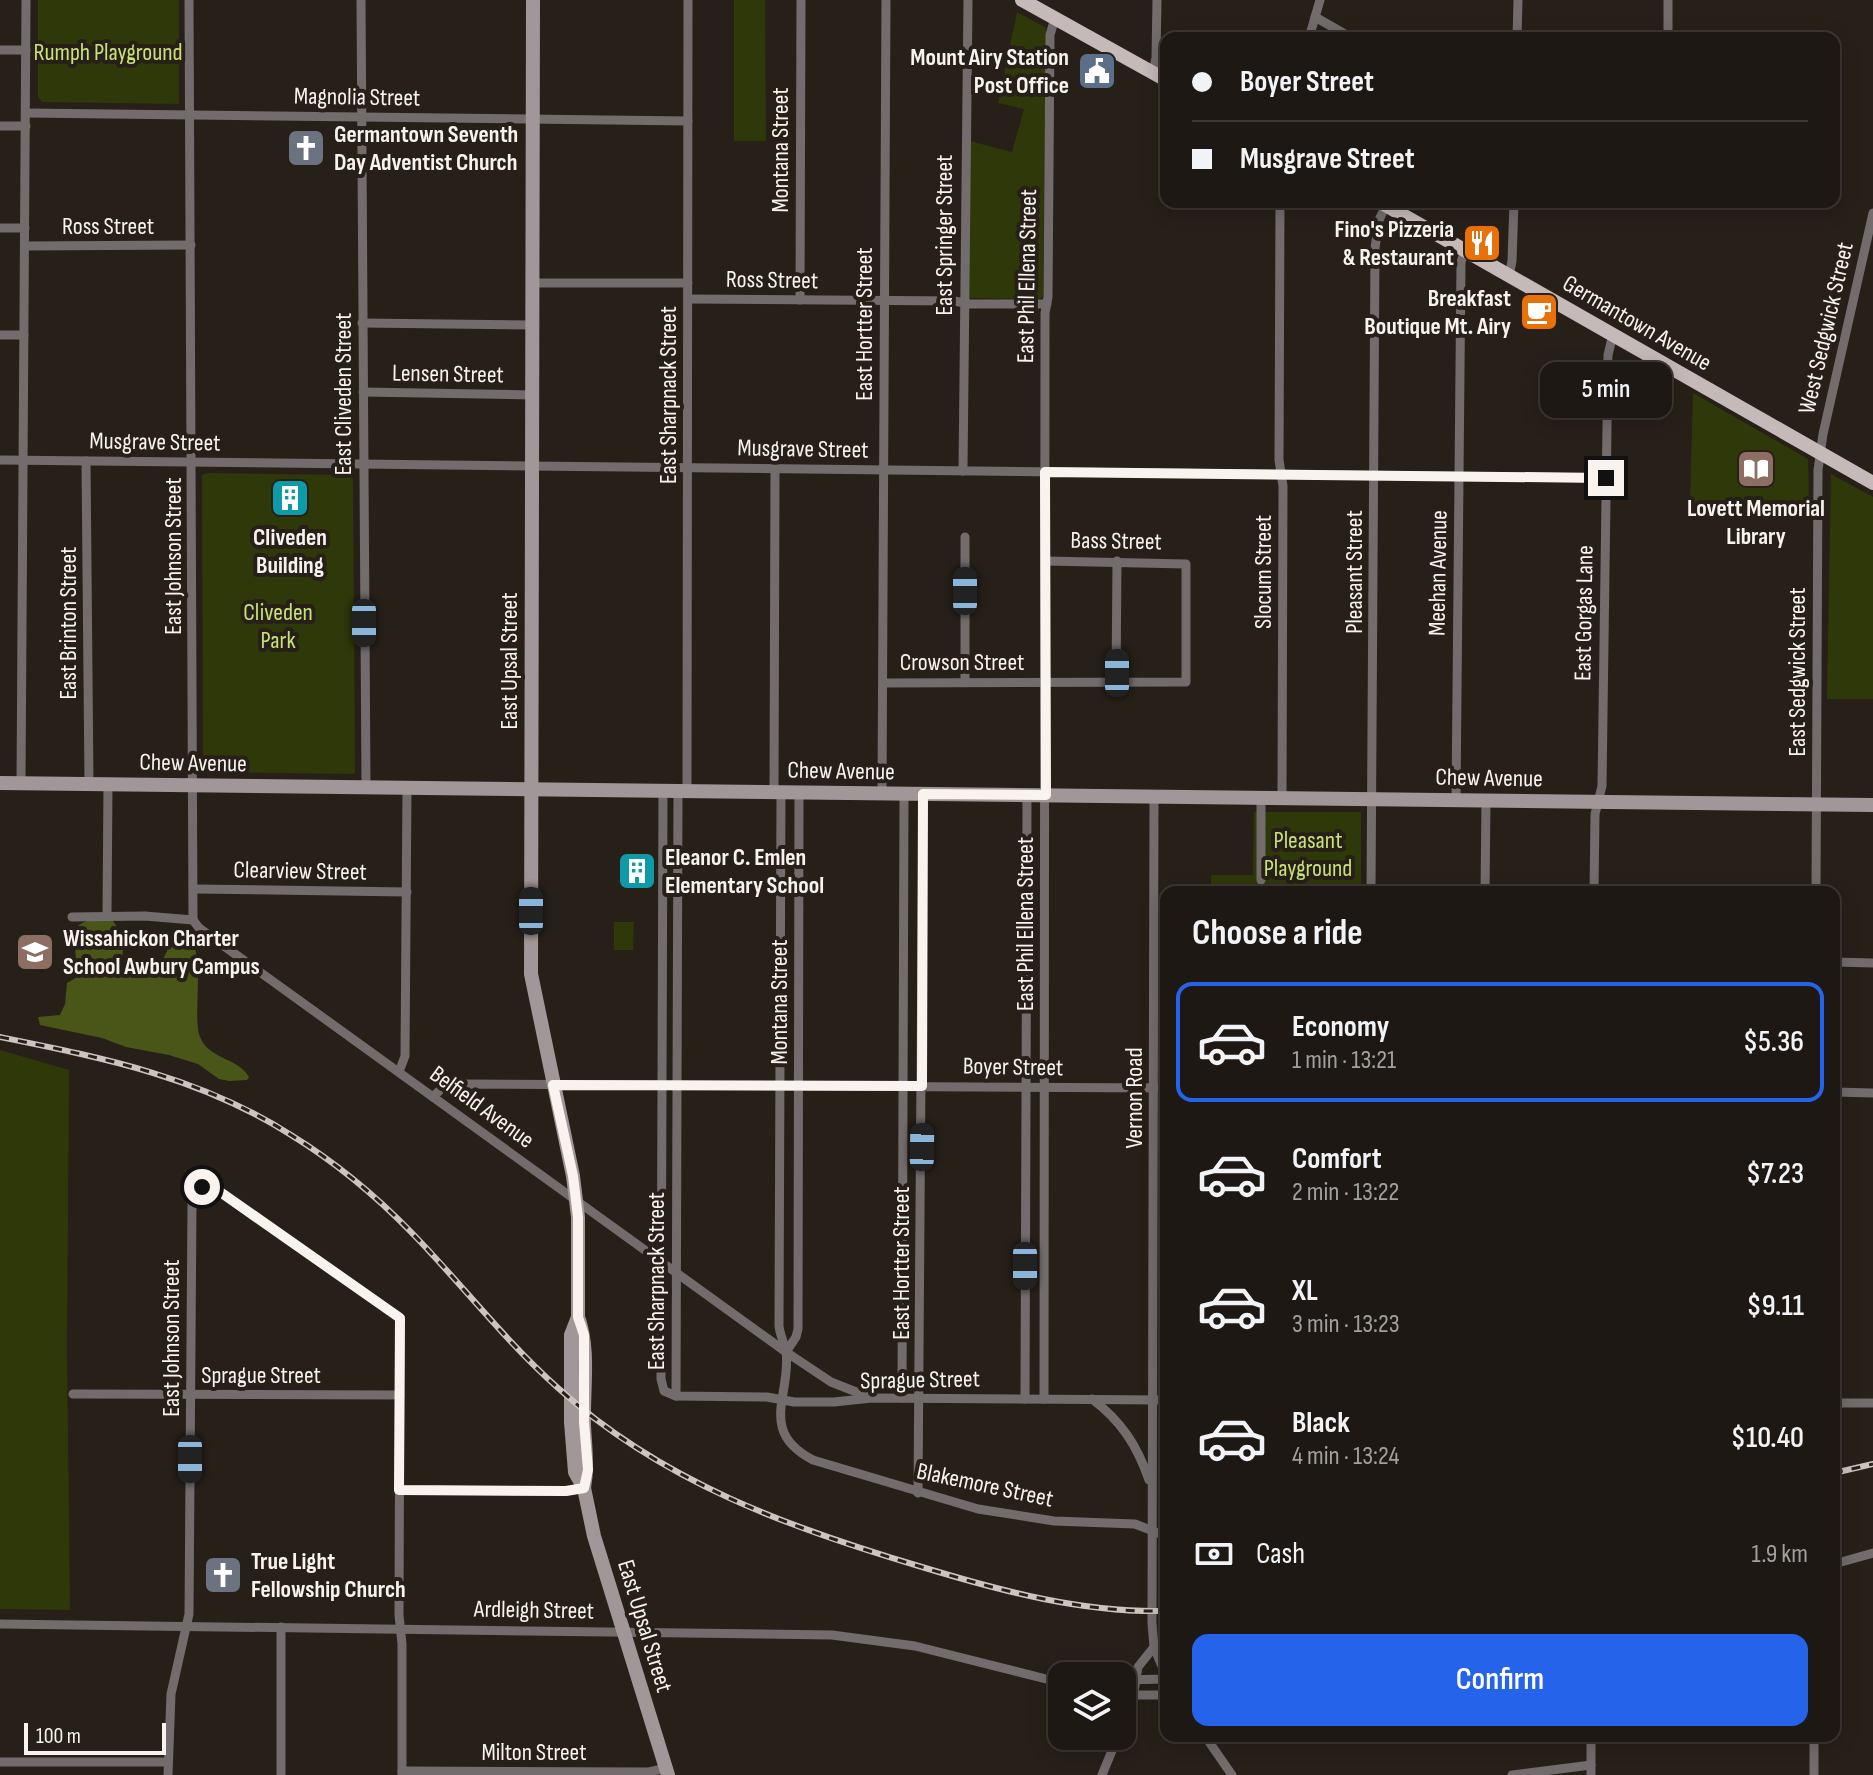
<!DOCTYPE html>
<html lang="en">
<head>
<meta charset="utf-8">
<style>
	:root { --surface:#1d1813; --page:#25211c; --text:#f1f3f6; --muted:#a0a0a0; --line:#3b3733; --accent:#2563eb }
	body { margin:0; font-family:"Sofia Sans Condensed",sans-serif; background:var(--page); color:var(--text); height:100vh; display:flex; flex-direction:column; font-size:30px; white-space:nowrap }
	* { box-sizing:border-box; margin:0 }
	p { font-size:26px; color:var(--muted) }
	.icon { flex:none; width:44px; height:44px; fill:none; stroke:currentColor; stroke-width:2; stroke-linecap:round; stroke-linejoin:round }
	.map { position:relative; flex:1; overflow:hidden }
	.side { position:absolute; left:1160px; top:886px; width:680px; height:856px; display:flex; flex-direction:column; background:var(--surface); border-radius:16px; box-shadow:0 4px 20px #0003,0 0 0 2px var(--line) }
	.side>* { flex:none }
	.top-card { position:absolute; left:1160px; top:32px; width:680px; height:176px; border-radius:16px; box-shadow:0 4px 20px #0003,0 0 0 2px var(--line); display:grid; align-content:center; height:176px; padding:0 32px; background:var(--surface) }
	.controls { position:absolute; left:1048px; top:1662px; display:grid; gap:16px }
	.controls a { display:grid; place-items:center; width:88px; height:88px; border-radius:16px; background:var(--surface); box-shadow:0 4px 20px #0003,0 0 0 2px var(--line); font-size:40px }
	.scale { position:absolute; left:24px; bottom:20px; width:142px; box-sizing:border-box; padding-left:8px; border:4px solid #f9f3ef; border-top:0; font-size:22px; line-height:28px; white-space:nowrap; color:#f9f3ef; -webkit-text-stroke:6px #272019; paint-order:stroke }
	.end { position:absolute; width:36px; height:36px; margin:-18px; border:10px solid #f9f3ef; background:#111; box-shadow:0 0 0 4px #111 }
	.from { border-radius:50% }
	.bubble { position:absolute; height:56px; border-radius:16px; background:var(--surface); box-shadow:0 4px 20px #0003,0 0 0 2px var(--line); font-size:26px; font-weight:600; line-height:56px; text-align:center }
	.car { position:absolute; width:24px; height:48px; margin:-24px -12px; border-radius:10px; box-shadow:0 0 6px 2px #0007; background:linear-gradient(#222 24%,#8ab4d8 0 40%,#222 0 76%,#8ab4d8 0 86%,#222 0) }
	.top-card b { display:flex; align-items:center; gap:28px; height:76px; font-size:30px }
	.top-card b+b { border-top:2px solid var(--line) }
	.top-card i { width:20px; height:20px; background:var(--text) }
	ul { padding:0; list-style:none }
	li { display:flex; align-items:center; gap:24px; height:120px; margin:0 16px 12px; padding:0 16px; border:4px solid transparent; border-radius:16px }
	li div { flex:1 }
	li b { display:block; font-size:30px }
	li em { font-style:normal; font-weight:600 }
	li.on { border-color:var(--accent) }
	li>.icon { width:72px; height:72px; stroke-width:1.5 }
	h2 { padding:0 32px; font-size:36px; line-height:96px }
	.pay { display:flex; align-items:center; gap:20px; height:88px; padding:0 32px; font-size:30px }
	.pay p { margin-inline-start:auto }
	.cta { display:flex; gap:16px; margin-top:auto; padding:16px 32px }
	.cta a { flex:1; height:92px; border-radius:16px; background:var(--accent); color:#fff; font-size:32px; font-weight:600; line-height:92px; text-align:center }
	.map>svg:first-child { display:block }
</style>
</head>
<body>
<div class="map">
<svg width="1873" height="1775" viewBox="0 0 1873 1775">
	<rect width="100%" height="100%" fill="#272019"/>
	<g fill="#2f3809">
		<polygon points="38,0 179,0 179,104 42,102 38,97"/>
		<polygon points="734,0 765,0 766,141 734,141"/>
		<polygon points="1017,12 1046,28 1043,296 1040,299 969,298 970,141 1012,152 1024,109 998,103"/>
		<polygon points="1693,393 1808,459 1809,503 1690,503"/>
		<polygon points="208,473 348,475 353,479 355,773 353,774 203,772 202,475"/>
		<polygon points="1831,474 1873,497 1873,699 1827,699"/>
		<polygon points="1254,812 1361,812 1361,892 1211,892 1211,875 1253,875"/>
		<polygon points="614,922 634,922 633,950 614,950"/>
		<polygon points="0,1050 69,1070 67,1349 70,1610 0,1609"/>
	</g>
	<path fill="#4a5618" d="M106 918 113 921 125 939 121 963 125 970 161 963 170 945 184 935C209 943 191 1014 200 1037 208 1059 239 1058 249 1077L247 1080 229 1081 219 1079 198 1064 169 1055 126 1047 102 1038 40 1025 38 1017 60 1015 65 1004 67 983 77 977 75 946 71 934C80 920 90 920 106 918Z"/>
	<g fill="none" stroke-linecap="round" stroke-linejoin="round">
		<g stroke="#726c6d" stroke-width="9">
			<polyline points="189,0 193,920"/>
			<polyline points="361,0 366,787"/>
			<polyline points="1315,17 1352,38"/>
			<polyline points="1309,38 1320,0"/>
			<polyline points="1517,38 1518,0"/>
			<polyline points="1668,38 1668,0"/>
			<polyline points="0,50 26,50"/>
			<polyline points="1153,72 1156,58 1157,0"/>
			<polyline points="26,113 688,121"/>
			<polyline points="0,126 26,126"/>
			<polyline points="1280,202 1279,460 1283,486 1282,798"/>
			<polyline points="0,228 25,228"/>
			<polyline points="25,246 191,245"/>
			<polyline points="1509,276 1512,261 1514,202"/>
			<polyline points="532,283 688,283"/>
			<polyline points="688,299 954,301 970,304 1047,304"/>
			<polyline points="800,300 801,0"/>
			<polyline points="362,323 532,325"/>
			<polyline points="0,335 24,335"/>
			<polyline points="363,392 532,395"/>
			<polyline points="0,460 1606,478"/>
			<polyline points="86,461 89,784"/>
			<polyline points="963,471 968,0"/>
			<polyline points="965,537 965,682"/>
			<polyline points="883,683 1186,682 1186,564 1046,561"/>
			<polyline points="1116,683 1117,561"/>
			<polyline points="21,783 26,0"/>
			<polyline points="663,790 661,1379 664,1391 676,1396 767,1397 794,1402 834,1402 872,1398 1166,1400"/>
			<polyline points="687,791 688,0"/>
			<polyline points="774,792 775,469"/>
			<path d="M781 792 779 1326C780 1335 784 1343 786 1351 792 1394 757 1431 813 1460L978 1509 1054 1521 1135 1524 1166 1536"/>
			<polyline points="882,793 886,0"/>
			<polyline points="1154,796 1152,1623 1154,1647 1166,1676"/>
			<polyline points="1456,800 1461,262 1465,251"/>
			<polyline points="1261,880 1261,797"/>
			<polyline points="194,889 407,892"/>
			<polyline points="1371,892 1375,248 1379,220 1386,205"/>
			<polyline points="1485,892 1486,800"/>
			<polyline points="1594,892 1595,814 1602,786 1608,355 1613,334"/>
			<polyline points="1816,892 1818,470 1823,434 1873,213"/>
			<polyline points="107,916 108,784"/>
			<polyline points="72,917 145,916 193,920"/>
			<polyline points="193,920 199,928 786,1352 831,1382 869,1397"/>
			<polyline points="1834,962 1873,963"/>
			<polyline points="399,1072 405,1056 407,788"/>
			<polyline points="1834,1092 1873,1093"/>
			<polyline points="433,1097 442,1088 456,1084 1166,1088"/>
			<polyline points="786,1352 796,1337 798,1329 799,792"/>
			<polyline points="73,1394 400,1395"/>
			<polyline points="676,1396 678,791"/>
			<polyline points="902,1398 904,793"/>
			<polyline points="1025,1399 1027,795"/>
			<polyline points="1044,1399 1045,313 1048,297 1050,35 1055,18"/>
			<path d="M1092 1399C1121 1421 1137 1445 1149 1480"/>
			<polyline points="1834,1403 1873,1403"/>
			<polyline points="399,1490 566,1491 584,1488"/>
			<polyline points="918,1493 923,794"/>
			<polyline points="1834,1564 1873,1553"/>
			<polyline points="0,1624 832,1635 915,1646 1062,1683"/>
			<polyline points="1122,1680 1166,1679"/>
			<polyline points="1122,1695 1166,1695"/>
			<polyline points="1122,1727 1132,1703 1138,1667 1154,1647"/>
			<polyline points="1205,1736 1232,1775"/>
			<polyline points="1591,1736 1591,1775"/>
			<polyline points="0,1762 168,1762"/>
			<polyline points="402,1771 649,1772 666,1768"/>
			<polyline points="168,1775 171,1694 189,1614 192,1203 195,1191 207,1186 216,1189 400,1318 399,1615 402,1644 402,1775"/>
			<polyline points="281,1775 281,1627"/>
			<polyline points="1102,1775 1118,1736"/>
			<polyline points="1512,1775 1591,1765"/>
			<polyline points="1814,1775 1814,1736"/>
		</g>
		<g stroke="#a19799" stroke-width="14">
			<polyline points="533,0 531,974 573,1176 578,1217 578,1317 571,1335 571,1422 575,1472 584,1488 594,1536 668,1775"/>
			<polyline points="0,783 1873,805"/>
			<path d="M578 1317C590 1350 583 1389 584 1425 585 1447 588 1467 584 1488"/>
		</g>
		<g stroke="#c5b9ba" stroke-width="14">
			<polyline points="1022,0 1166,80"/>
			<polyline points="1380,202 1873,483"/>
		</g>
		<defs>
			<g id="rail">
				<path d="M0 1037C104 1058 200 1077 291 1135 335 1162 375 1195 411 1232 461 1283 504 1340 558 1388 662 1482 790 1528 922 1567 1001 1591 1083 1613 1166 1611"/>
				<polyline points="1834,1473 1873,1464"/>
			</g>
		</defs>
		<use href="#rail" stroke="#cbc4c0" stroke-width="6"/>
		<use href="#rail" stroke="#272019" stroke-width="3" stroke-dasharray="9" stroke-linecap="butt"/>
	</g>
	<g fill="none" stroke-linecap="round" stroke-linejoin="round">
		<polyline stroke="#f9f3ef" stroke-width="10" points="202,1187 216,1189 400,1318 399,1490 566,1491 584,1488 588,1470 584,1422 584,1335 578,1317 578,1217 573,1176 553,1085 922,1086 923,794 1046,795 1045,472 1606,478"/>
	</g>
	<defs>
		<symbol id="civic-square" viewBox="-11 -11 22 22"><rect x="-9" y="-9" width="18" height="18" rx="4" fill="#5c6f8a" stroke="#272019"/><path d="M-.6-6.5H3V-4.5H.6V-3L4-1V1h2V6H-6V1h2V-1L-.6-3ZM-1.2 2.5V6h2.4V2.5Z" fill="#fff"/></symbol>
		<symbol id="church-square" viewBox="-11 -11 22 22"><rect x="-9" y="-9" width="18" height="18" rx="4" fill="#6b7280" stroke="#272019"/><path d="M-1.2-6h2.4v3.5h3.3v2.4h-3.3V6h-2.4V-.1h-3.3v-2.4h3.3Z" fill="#fff"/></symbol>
		<symbol id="restaurant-square" viewBox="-11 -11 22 22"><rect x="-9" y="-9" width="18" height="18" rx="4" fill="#e8710a" stroke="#272019"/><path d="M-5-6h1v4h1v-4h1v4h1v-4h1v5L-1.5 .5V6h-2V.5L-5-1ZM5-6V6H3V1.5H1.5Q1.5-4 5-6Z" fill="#fff"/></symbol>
		<symbol id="cafe-square" viewBox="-11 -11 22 22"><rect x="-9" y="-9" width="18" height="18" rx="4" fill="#e8710a" stroke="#272019"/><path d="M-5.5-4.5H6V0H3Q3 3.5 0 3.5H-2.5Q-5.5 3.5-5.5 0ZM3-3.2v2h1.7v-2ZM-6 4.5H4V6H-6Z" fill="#fff"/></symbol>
		<symbol id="library-square" viewBox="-11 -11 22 22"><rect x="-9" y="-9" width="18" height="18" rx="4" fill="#8d6e63" stroke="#272019"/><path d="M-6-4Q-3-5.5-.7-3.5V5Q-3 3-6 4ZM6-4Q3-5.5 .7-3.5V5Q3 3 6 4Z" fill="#fff"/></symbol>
		<symbol id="building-square" viewBox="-11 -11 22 22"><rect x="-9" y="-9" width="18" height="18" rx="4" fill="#0f9aa8" stroke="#272019"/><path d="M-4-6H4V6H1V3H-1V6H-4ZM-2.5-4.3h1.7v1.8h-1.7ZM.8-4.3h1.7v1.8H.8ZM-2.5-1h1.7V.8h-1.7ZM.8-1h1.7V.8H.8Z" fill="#fff"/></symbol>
		<symbol id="school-square" viewBox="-11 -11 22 22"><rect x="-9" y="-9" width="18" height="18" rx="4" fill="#8d6e63" stroke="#272019"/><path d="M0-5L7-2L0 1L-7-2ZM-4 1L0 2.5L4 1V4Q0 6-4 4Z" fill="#fff"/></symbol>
	</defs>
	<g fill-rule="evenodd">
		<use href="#civic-square" x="1075" y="49" width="44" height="44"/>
		<use href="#church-square" x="284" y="126" width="44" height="44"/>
		<use href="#restaurant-square" x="1460" y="221" width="44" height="44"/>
		<use href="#cafe-square" x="1517" y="290" width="44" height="44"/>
		<use href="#library-square" x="1734" y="447" width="44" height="44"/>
		<use href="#building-square" x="268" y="476" width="44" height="44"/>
		<use href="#building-square" x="615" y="849" width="44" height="44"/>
		<use href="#school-square" x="13" y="930" width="44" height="44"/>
		<use href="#church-square" x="201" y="1553" width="44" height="44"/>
	</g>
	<g text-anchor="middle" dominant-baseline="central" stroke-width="8" stroke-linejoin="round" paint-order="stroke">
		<g font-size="24" fill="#cae276" stroke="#272019">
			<text x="108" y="52">Rumph Playground</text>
			<text x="278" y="612">Cliveden<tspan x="278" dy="28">Park</tspan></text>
			<text x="1308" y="840">Pleasant<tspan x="1308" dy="28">Playground</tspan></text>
		</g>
		<g font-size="24" font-weight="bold" fill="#f9f3ef" stroke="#272019" text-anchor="start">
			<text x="1069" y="57" text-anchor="end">Mount Airy Station<tspan x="1069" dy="28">Post Office</tspan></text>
			<text x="334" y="134">Germantown Seventh<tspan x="334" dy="28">Day Adventist Church</tspan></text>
			<text x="1454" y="229" text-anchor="end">Fino's Pizzeria<tspan x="1454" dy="28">&amp; Restaurant</tspan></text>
			<text x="1511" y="298" text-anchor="end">Breakfast<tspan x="1511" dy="28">Boutique Mt. Airy</tspan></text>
			<text x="1756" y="508" text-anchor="middle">Lovett Memorial<tspan x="1756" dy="28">Library</tspan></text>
			<text x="290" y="537" text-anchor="middle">Cliveden<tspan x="290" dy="28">Building</tspan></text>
			<text x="665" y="857">Eleanor C. Emlen<tspan x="665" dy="28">Elementary School</tspan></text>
			<text x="63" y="938">Wissahickon Charter<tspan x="63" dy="28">School Awbury Campus</tspan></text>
			<text x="251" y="1561">True Light<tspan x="251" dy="28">Fellowship Church</tspan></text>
		</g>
		<g font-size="24" fill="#f9f3ef" stroke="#272019">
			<text transform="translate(357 97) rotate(1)">Magnolia Street</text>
			<text transform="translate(780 150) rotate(-90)">Montana Street</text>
			<text x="108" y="226">Ross Street</text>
			<text transform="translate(944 235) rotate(-90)">East Springer Street</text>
			<text transform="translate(1027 276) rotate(-89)">East Phil Ellena Street</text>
			<text transform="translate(772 280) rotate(1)">Ross Street</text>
			<text transform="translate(1637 323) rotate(30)">Germantown Avenue</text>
			<text transform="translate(864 324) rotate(-90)">East Hortter Street</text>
			<text transform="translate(1826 328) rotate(-77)">West Sedgwick Street</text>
			<text transform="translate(448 374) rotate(1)">Lensen Street</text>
			<text transform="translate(343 394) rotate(-90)">East Cliveden Street</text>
			<text transform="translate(668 395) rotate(-90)">East Sharpnack Street</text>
			<text transform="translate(155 442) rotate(1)">Musgrave Street</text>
			<text transform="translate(803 449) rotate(1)">Musgrave Street</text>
			<text transform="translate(1116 541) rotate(1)">Bass Street</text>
			<text transform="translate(173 556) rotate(-90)">East Johnson Street</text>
			<text transform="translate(1263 572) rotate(-90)">Slocum Street</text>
			<text transform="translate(1354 572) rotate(-90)">Pleasant Street</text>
			<text transform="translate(1438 573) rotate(-89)">Meehan Avenue</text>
			<text transform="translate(1584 613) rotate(-89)">East Gorgas Lane</text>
			<text transform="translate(68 623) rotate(-90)">East Brinton Street</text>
			<text transform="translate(509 661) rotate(-90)">East Upsal Street</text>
			<text x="962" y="662">Crowson Street</text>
			<text transform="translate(1797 672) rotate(-90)">East Sedgwick Street</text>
			<text transform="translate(193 763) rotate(1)">Chew Avenue</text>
			<text transform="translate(841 771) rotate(1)">Chew Avenue</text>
			<text transform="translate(1489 778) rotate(1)">Chew Avenue</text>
			<text transform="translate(300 871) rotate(1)">Clearview Street</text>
			<text transform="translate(1025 924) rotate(-90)">East Phil Ellena Street</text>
			<text transform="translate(779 1002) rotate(-90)">Montana Street</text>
			<text transform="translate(1013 1067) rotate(1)">Boyer Street</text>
			<text transform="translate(1134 1098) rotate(-90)">Vernon Road</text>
			<text transform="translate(482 1107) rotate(36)">Belfield Avenue</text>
			<text transform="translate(901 1263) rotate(-90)">East Hortter Street</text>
			<text transform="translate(656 1281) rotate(-90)">East Sharpnack Street</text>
			<text transform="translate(171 1338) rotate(-90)">East Johnson Street</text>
			<text x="261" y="1375">Sprague Street</text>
			<text transform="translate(920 1380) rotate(-1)">Sprague Street</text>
			<text transform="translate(985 1485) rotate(12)">Blakemore Street</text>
			<text transform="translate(534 1610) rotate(1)">Ardleigh Street</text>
			<text transform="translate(645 1626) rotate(73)">East Upsal Street</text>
			<text x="534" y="1752">Milton Street</text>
		</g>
	</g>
</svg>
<div class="controls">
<a><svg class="icon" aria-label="layers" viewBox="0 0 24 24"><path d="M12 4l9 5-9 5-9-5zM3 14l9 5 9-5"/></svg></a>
</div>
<div class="scale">100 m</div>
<i class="end from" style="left:202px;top:1187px"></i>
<i class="end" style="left:1606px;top:478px"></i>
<div class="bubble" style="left:1540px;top:362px;width:132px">5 min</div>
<i class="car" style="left:965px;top:591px;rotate:0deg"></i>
<i class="car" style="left:364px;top:623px;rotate:180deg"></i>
<i class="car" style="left:1117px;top:673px;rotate:0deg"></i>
<i class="car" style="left:531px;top:911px;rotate:0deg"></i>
<i class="car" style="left:922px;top:1147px;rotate:1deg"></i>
<i class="car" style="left:1025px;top:1266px;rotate:180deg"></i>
<i class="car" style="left:190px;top:1459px;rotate:180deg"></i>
<div class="top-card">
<b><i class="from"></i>Boyer Street</b>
<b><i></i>Musgrave Street</b>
</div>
<section class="side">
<h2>Choose a ride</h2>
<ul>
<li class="on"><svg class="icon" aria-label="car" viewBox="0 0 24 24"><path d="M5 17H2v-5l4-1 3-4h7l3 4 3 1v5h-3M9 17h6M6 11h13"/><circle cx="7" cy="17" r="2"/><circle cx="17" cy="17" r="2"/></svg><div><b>Economy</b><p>1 min · 13:21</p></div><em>$5.36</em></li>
<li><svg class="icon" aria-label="car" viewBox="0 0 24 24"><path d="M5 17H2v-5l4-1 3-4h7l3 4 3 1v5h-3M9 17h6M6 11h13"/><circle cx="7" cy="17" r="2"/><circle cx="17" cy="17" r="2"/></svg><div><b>Comfort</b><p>2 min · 13:22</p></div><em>$7.23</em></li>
<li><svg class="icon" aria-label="car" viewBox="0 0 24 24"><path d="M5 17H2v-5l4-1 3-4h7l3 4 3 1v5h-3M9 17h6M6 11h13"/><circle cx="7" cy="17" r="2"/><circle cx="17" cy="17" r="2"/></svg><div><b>XL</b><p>3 min · 13:23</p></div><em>$9.11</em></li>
<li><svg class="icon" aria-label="car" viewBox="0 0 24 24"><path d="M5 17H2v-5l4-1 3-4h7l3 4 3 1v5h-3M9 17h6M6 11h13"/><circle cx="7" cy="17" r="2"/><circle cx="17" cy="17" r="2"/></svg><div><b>Black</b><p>4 min · 13:24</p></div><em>$10.40</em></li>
</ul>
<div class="pay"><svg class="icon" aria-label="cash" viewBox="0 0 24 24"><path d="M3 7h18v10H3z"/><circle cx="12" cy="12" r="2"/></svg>Cash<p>1.9 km</p></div>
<div class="cta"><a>Confirm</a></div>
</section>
</div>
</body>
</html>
